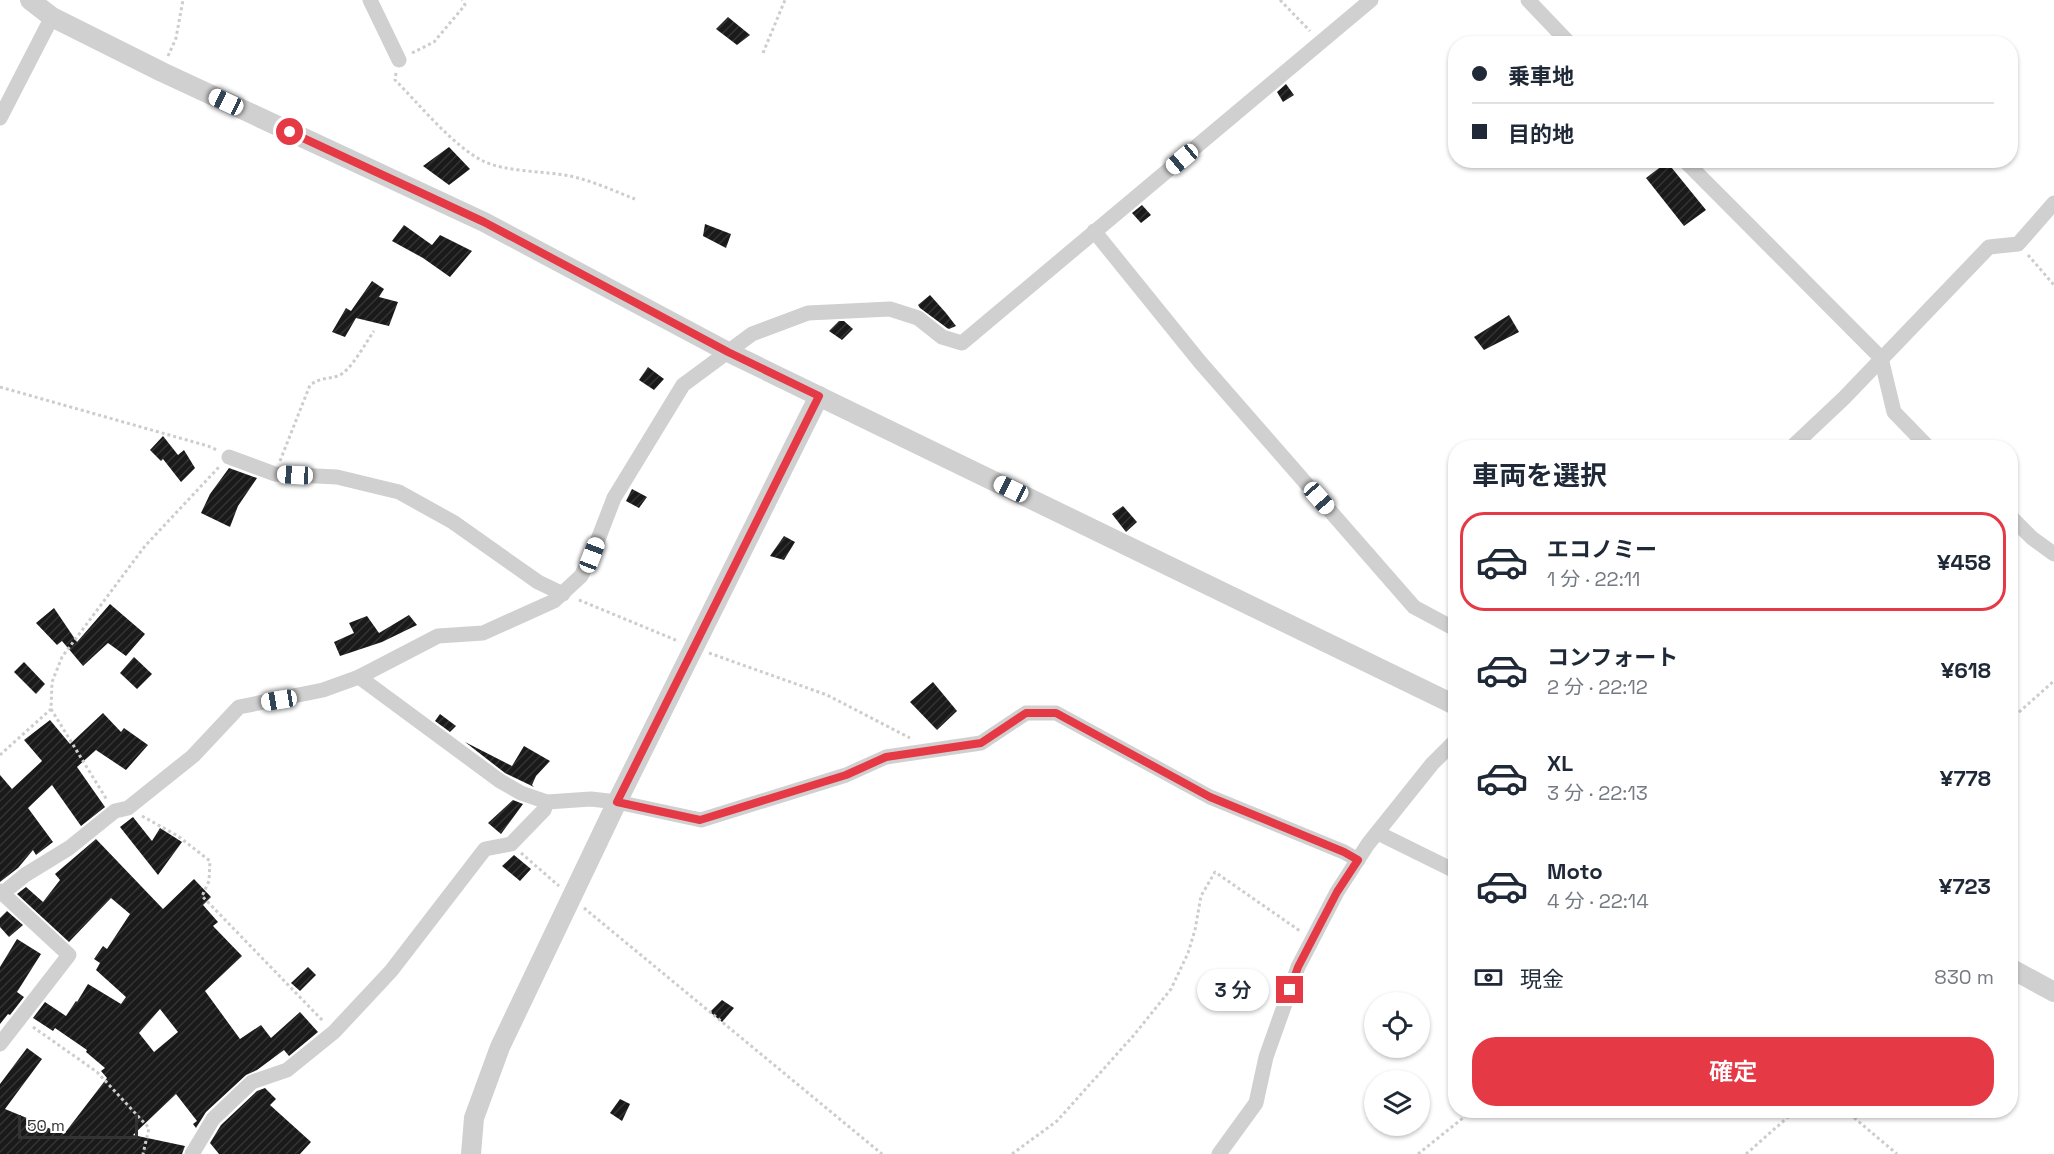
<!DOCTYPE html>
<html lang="ja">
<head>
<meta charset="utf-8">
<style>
	:root { --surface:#fff; --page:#f2f2f3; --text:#1f2937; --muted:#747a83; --line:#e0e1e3; --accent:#e63946 }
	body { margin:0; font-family:"Space Grotesk","Noto Sans JP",sans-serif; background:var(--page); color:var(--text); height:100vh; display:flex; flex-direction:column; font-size:22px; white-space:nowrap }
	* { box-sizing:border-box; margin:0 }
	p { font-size:20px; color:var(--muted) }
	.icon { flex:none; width:33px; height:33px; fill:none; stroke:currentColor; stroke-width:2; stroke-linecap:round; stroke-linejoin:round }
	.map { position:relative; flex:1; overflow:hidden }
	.sheet { position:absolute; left:1448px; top:440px; width:570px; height:678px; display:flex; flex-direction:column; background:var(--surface); border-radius:24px; box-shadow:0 2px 4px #0004 }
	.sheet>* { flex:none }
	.banner { position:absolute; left:1448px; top:36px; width:570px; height:132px; border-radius:24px; box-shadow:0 2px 4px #0004; display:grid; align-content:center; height:132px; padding:0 24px; background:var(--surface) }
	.buttons { position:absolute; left:1364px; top:992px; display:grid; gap:12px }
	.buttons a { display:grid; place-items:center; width:66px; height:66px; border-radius:50%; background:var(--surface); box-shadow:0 2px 4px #0004; font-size:30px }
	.scale { position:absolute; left:18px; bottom:15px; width:120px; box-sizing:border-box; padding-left:6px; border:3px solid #333; border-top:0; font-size:16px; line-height:21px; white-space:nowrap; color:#333; -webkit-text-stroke:4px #fff; paint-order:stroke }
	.end { position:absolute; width:27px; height:27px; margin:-14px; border:8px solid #e63946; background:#fff; box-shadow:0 0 0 3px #fff }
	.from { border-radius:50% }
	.bubble { position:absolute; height:42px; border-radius:21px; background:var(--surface); box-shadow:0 2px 4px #0004; font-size:20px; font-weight:600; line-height:42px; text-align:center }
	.car { position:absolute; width:18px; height:36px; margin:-18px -9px; border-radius:8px; box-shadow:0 0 4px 2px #0007; background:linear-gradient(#fff 24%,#345 0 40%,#fff 0 76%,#345 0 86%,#fff 0) }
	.banner b { display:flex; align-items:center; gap:21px; height:57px; font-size:22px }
	.banner b+b { border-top:2px solid var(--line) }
	.banner i { width:15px; height:15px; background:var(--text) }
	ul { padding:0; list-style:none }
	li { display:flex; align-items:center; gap:18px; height:99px; margin:0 12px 9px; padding:0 12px; border:3px solid transparent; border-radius:24px }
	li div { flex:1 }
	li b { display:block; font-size:22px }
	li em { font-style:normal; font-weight:600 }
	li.selected { border-color:var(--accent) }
	li>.icon { width:54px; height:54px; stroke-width:1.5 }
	h2 { padding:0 24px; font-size:27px; line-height:72px }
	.pay { display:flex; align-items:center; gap:15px; height:66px; padding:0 24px; font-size:22px }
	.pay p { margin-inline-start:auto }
	.button { display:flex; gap:12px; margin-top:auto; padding:12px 24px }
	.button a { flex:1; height:69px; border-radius:24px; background:var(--accent); color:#fff; font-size:24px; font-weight:600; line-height:69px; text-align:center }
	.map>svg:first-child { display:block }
</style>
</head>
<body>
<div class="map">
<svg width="2054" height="1154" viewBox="0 0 2054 1154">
	<defs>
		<pattern id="building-hatch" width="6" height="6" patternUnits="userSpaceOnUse" patternTransform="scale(1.5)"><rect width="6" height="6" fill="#1a1a1a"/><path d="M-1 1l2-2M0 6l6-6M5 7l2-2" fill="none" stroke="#333"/></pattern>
	</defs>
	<rect width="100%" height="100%" fill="#fff"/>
	<g fill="url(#building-hatch)" fill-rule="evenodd">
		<polygon points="728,17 750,35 737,45 716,29"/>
		<polygon points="1286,84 1294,95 1283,102 1277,92"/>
		<polygon points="449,147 470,169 449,185 423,166"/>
		<polygon points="1667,162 1706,210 1684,226 1646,178"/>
		<polygon points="1142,205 1151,215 1141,223 1132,213"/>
		<polygon points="705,224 731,234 726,248 703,236"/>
		<polygon points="404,225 432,245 440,235 472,251 450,277 423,258 392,241"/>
		<polygon points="372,281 384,289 379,297 398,302 389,326 356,318 345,337 332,332 346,308 351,311"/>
		<polygon points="930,295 946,313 956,326 949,329 947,328 920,308 918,305"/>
		<polygon points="1509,315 1519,332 1484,350 1474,337"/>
		<polygon points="839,321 844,321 853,329 842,340 829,331"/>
		<polygon points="648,367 664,379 654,390 639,380"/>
		<polygon points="163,436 178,455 184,450 195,468 181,482 163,459 161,461 150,450"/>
		<polygon points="229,468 257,478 238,506 230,527 201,513 210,494"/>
		<polygon points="632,489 647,497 639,508 626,501"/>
		<polygon points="1123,506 1137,522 1126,532 1112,514"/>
		<polygon points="784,536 795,542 784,560 770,556"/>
		<polygon points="110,604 145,634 126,656 108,643 83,666 62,641 57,645 36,623 54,608 77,642"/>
		<polygon points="409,615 417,625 382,642 340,656 334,642 354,633 349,623 367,616 379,633"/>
		<polygon points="134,657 152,674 137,689 120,673"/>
		<polygon points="24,662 45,684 36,694 14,672"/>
		<polygon points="933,682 957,711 937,730 910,702"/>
		<polygon points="103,713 121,732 124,728 148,745 126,770 96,750 77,767 105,807 81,826 52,785 28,808 53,842 36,855 33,850 18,868 0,882 0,775 12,789 42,761 24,740 50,720 70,744"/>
		<polygon points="440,714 456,726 450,732 435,721"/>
		<polygon points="465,742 512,766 524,746 550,761 536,776 532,785 534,787 505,773"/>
		<polygon points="513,800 523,804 501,834 488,823"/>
		<polygon points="133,817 152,841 160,828 182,842 158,875 120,827"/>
		<path d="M96 839 163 909 194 879 211 897 203 905 218 922 213 926 242 956 205 991 240 1039 261 1025 271 1038 300 1012 318 1032 289 1056 284 1050 257 1070 246 1075 206 1112 196 1128 193 1124 197 1121 176 1094 133 1135 185 1146 182 1154H0V1084L27 1048 42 1059 5 1109 34 1121 33 1122 64 1134 107 1078 101 1071 105 1068 86 1052 87 1050 55 1028 53 1031 33 1018 45 1002 66 1016 76 1001 77 1002 88 984 121 1004 126 997 96 970 100 963 94 959 103 946 107 949 130 914 111 898 69 942 17 894 26 887 43 902 60 880 55 874ZM160 1009 178 1032 154 1052 139 1033Z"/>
		<polygon points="514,855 531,869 520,881 502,866"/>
		<polygon points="7,911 23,925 9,937 0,927 0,918"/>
		<polygon points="17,939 41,954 17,992 24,997 10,1015 8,1014 0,1024 0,967"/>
		<polygon points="308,967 316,975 300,991 291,983"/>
		<polygon points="722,1000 734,1008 722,1022 710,1012"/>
		<polygon points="265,1088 276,1099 270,1105 311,1142 300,1154 219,1154 210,1143 221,1125 257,1091"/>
		<polygon points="620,1099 630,1104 622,1121 610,1113"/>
	</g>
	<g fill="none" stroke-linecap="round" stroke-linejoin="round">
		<g stroke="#cdcdcd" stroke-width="3" stroke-dasharray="3 3" stroke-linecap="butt">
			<polyline points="1280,0 1310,31"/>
			<polyline points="412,53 434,42 465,5 462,0"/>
			<polyline points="763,53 785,0"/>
			<polyline points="168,56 176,38 183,0"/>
			<path d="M396 73 395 80C420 105 453 146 483 161 505 172 545 171 570 176 593 181 614 191 635 199"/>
			<polyline points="2028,255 2054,285"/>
			<polyline points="0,387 208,446 217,450"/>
			<path d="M280 461 310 385C320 378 327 379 338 376 351 371 366 342 374 331"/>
			<polyline points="579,600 678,641"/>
			<polyline points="709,653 827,695 910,738"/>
			<polyline points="51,709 107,800"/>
			<polyline points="2010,720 2054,681"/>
			<polyline points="0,755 51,709 52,682 62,657 145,546 219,467"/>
			<polyline points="142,816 178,836 210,861 209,881 202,896 324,1022"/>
			<polyline points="521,853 559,886"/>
			<polyline points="584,908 882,1154"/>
			<polyline points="33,1027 97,1072 149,1128 143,1154"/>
			<polyline points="1845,1110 1897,1154"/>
			<polyline points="1012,1154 1057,1121 1134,1035 1171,989 1188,953 1195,930 1201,896 1215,872 1300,931"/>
			<polyline points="1418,1154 1473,1110"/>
			<polyline points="1746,1154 1796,1110"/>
		</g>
		<g stroke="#d0d0d0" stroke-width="15">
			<polyline points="370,0 399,60"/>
			<polyline points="1528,0 1570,44"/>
			<polyline points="0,118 52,17"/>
			<polyline points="1684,160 1881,358 1894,412 1928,447"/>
			<polyline points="1094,231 1200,362 1414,607 1455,629"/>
			<polyline points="1792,447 1844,398 1989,247 2018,244 2054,203"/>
			<polyline points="229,457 275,474 337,477 399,492 453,522 538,582 563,594"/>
			<polyline points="2010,516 2032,538 2054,554"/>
			<polyline points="359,677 500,781 521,793 547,802 591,799 617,802 701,820 846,775 886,757 981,743 1026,713 1056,713 1210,797 1344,852 1358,860"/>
			<polyline points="1378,833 1455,871"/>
			<polyline points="0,891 69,955 0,1044"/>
			<polyline points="3,893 25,875 69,848 115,811 128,808 193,756 239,707 323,690 359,677 438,636 483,633 554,601 581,576 592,555 614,498 683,385 752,334 808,313 890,309 918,318 942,337 962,343 1371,0"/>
			<polyline points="192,1154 213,1119 252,1082 287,1070 334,1032 391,971 485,849 511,844 544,810 547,802"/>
			<polyline points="1219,1154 1256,1103 1266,1057 1298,967 1337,892 1368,844 1432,764 1455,741"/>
		</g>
		<g stroke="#d0d0d0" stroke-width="20">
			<polyline points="30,0 52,17 162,72 484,222 728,352 1455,705"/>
			<polyline points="2010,968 2054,992"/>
			<polyline points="471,1154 474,1118 500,1047 617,802 819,396"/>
		</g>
	</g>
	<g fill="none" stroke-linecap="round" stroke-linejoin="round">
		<polyline stroke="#e63946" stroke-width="8" points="290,132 484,222 728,352 819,396 617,802 700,820 846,775 886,757 981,743 1026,713 1056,713 1210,797 1344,852 1358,860 1337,892 1298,967 1290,990"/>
	</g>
</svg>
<div class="buttons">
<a><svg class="icon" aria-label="locate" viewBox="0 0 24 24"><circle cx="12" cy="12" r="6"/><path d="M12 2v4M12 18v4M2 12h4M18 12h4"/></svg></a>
<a><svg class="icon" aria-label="layers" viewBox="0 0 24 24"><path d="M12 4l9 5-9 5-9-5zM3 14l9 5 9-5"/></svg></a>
</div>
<div class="scale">50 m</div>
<i class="end from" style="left:290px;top:132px"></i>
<i class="end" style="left:1290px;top:990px"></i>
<div class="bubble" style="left:1197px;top:969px;width:72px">3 分</div>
<i class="car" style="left:226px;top:102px;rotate:295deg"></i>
<i class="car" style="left:1182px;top:159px;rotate:230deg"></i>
<i class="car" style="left:295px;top:475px;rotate:273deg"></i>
<i class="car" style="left:1011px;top:489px;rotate:296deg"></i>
<i class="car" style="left:1319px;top:498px;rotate:139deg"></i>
<i class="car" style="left:592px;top:555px;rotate:21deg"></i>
<i class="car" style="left:279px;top:700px;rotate:261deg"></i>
<div class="banner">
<b><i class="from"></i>乗車地</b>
<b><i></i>目的地</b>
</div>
<section class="sheet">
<h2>車両を選択</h2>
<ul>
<li class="selected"><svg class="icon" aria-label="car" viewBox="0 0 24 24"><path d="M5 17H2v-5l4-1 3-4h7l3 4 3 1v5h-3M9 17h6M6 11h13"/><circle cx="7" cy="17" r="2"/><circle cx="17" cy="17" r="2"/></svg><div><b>エコノミー</b><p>1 分 · 22:11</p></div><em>¥458</em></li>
<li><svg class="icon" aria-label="car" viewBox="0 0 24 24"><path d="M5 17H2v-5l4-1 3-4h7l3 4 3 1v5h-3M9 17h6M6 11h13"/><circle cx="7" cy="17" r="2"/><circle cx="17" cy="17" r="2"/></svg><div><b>コンフォート</b><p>2 分 · 22:12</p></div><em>¥618</em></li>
<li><svg class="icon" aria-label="car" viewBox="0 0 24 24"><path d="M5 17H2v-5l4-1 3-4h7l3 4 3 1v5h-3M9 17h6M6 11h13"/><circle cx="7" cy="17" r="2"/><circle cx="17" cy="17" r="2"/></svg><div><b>XL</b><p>3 分 · 22:13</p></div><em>¥778</em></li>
<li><svg class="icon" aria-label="car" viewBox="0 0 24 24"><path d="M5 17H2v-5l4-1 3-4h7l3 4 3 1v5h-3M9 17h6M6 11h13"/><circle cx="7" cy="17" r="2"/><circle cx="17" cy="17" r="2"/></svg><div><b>Moto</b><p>4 分 · 22:14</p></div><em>¥723</em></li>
</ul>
<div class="pay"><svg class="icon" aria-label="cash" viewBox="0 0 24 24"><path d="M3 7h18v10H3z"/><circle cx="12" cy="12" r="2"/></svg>現金<p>830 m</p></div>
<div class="button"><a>確定</a></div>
</section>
</div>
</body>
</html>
